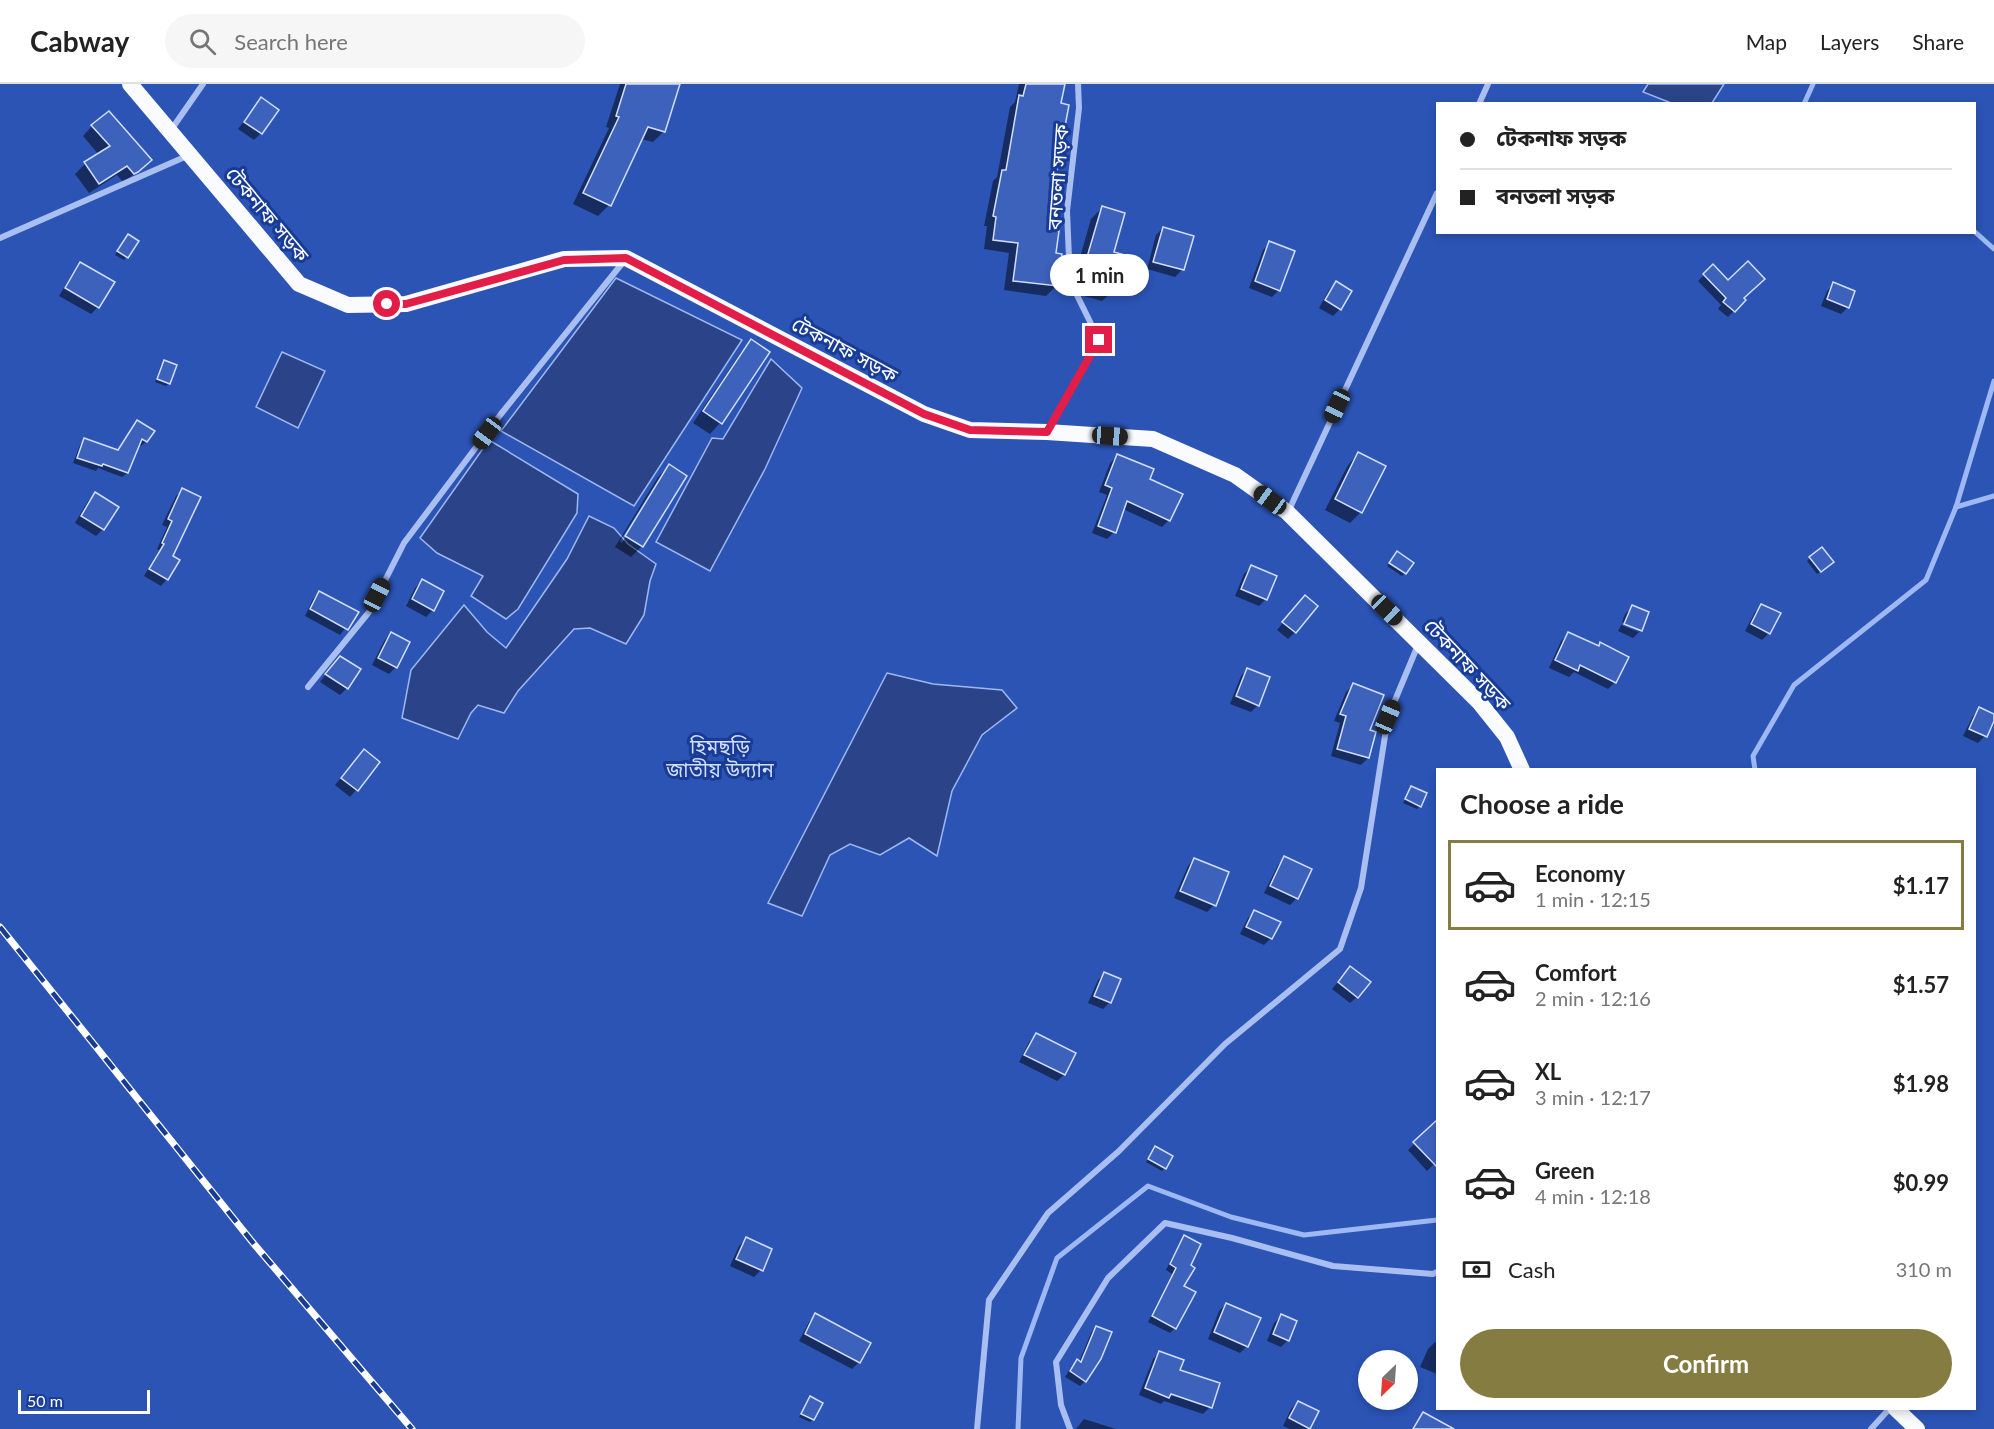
<!DOCTYPE html>
<html lang="en">
<head>
<meta charset="utf-8">
<style>
	:root { --surface:#fff; --page:#f6f6f6; --text:#222; --muted:#767676; --line:#e0e0e0; --accent:#857c42 }
	body { margin:0; font-family:Lato,"Noto Sans Bengali",sans-serif; background:var(--page); color:var(--text); height:100vh; display:flex; flex-direction:column; font-size:22px; white-space:nowrap }
	* { box-sizing:border-box; margin:0 }
	p { font-size:20px; color:var(--muted) }
	.icon { flex:none; width:33px; height:33px; fill:none; stroke:currentColor; stroke-width:2; stroke-linecap:round; stroke-linejoin:round }
	.map { position:relative; flex:1; overflow:hidden }
	.details { position:absolute; left:1436px; top:684px; width:540px; height:642px; display:flex; flex-direction:column; background:var(--surface); border-radius:0px; box-shadow:0 3px 9px #0003 }
	.details>* { flex:none }
	.hud { position:absolute; left:1436px; top:18px; width:540px; height:132px; border-radius:0px; box-shadow:0 3px 9px #0003; display:grid; align-content:center; height:132px; padding:0 24px; background:var(--surface) }
	.needle { width:39px; rotate:205deg }
	.fabs { position:absolute; left:1358px; top:1266px; display:grid; gap:12px }
	.fabs a { display:grid; place-items:center; width:60px; height:60px; border-radius:50%; background:var(--surface); box-shadow:0 3px 9px #0003; font-size:30px }
	.scale { position:absolute; left:18px; bottom:15px; width:132px; box-sizing:border-box; padding-left:6px; border:3px solid #fff; border-top:0; font-size:16px; line-height:21px; white-space:nowrap; color:#fff; -webkit-text-stroke:4px #183c96; paint-order:stroke }
	.end { position:absolute; width:27px; height:27px; margin:-14px; border:8px solid #e11d48; background:#fff; box-shadow:0 0 0 3px #fff }
	.from { border-radius:50% }
	.bubble { position:absolute; height:42px; border-radius:21px; background:var(--surface); box-shadow:0 3px 9px #0003; font-size:20px; font-weight:700; line-height:42px; text-align:center }
	.car { position:absolute; width:18px; height:36px; margin:-18px -9px; border-radius:8px; box-shadow:0 0 4px 2px #0007; background:linear-gradient(#222 24%,#8ab4d8 0 40%,#222 0 76%,#8ab4d8 0 86%,#222 0) }
	.hud b { display:flex; align-items:center; gap:21px; height:57px; font-size:22px }
	.hud b+b { border-top:2px solid var(--line) }
	.hud i { width:15px; height:15px; background:var(--text) }
	ul { padding:0; list-style:none }
	li { display:flex; align-items:center; gap:18px; height:90px; margin:0 12px 9px; padding:0 12px; border:3px solid transparent; border-radius:0px }
	li div { flex:1 }
	li b { display:block; font-size:22px }
	li em { font-style:normal; font-weight:700 }
	li.current { border-color:var(--accent) }
	li>.icon { width:54px; height:54px; stroke-width:1.5 }
	h2 { padding:0 24px; font-size:27px; line-height:72px }
	.pay { display:flex; align-items:center; gap:15px; height:66px; padding:0 24px; font-size:22px }
	.pay p { margin-inline-start:auto }
	.action { display:flex; gap:12px; margin-top:auto; padding:12px 24px }
	.action a { flex:1; height:69px; border-radius:36px; background:var(--accent); color:#fff; font-size:24px; font-weight:700; line-height:69px; text-align:center }
	header { display:flex; align-items:center; gap:36px; box-sizing:border-box; height:84px; padding:0 30px; background:var(--surface); border-bottom:2px solid var(--line) }
	header strong { font-size:28px }
	nav { display:flex; gap:33px; margin-inline-start:auto; font-size:21px }
	.search { width:420px; height:54px; background:var(--page); display:flex; align-items:center; gap:15px; box-sizing:border-box; padding:0 21px; border-radius:33px; color:var(--muted); font-size:22px }
	.map>svg:first-child { display:block }
</style>
</head>
<body>
<header>
<strong>Cabway</strong>
<div class="search"><svg class="icon" aria-label="search" viewBox="0 0 24 24"><circle cx="10" cy="10" r="6"/><path d="M15 15l6 6"/></svg>Search here</div>
<nav><a>Map</a><a>Layers</a><a>Share</a></nav>
</header>
<div class="map">
<svg width="1994" height="1345" viewBox="0 0 1994 1345">
	<rect width="100%" height="100%" fill="#183c96"/>
	<path fill="#2b54b5" fill-rule="evenodd" d="M0 0H1994V1345H0ZM1437 20H1974V148H1437ZM1437 686H1974V1324H1437ZM1368 1276H1407V1316H1368Z"/>
	<g fill="#2b4489" stroke="#9db8f3" stroke-width="1.5">
		<polygon points="1648,0 1724,0 1712,19 1671,19 1643,8"/>
		<polygon points="616,194 742,256 634,422 501,347"/>
		<polygon points="282,268 325,287 298,344 256,323"/>
		<polygon points="771,275 802,304 765,385 710,487 656,458 712,354 723,355"/>
		<polygon points="489,356 578,410 577,429 518,525 506,535 471,512 483,492 437,469 420,454"/>
		<polygon points="589,432 614,444 628,460 656,480 650,497 644,531 626,560 590,544 574,545 518,607 504,629 478,621 471,629 458,655 402,634 411,586 464,521 487,548 506,564 567,475"/>
		<polygon points="887,589 933,600 1002,606 1017,624 982,651 952,707 937,772 909,754 880,771 850,760 830,771 802,832 768,819"/>
	</g>
	<g fill="#0007" fill-rule="evenodd">
		<polygon points="620,0 679,0 664,47 653,58 641,55 609,121 598,132 573,120 609,44 606,43"/>
		<polygon points="1019,0 1063,0 1059,20 1049,147 1054,171 1056,202 1046,212 1004,206 1009,169 984,165 987,142 984,142 993,97 997,93 1010,23 1015,18"/>
		<polygon points="261,15 261,49 254,56 238,45"/>
		<polygon points="92,42 140,86 123,98 117,91 89,109 75,90 85,80 99,71 83,52"/>
		<polygon points="1102,124 1112,169 1113,207 1102,217 1070,208 1091,135"/>
		<polygon points="1163,144 1192,153 1182,186 1175,193 1147,185 1156,151"/>
		<polygon points="125,155 137,157 124,176 115,171"/>
		<polygon points="1270,159 1279,206 1272,213 1249,204 1263,166"/>
		<polygon points="81,180 98,223 91,230 59,212 74,187"/>
		<polygon points="1713,182 1744,216 1728,233 1718,225 1721,221 1698,197"/>
		<polygon points="1336,199 1340,225 1333,232 1319,224 1329,206"/>
		<polygon points="1834,200 1848,223 1841,230 1821,222 1827,207"/>
		<polygon points="751,257 768,268 720,339 710,350 693,339 741,268"/>
		<polygon points="164,278 169,299 166,302 155,298 161,281"/>
		<polygon points="137,338 146,358 141,362 138,360 127,389 122,393 98,384 96,387 73,379 80,361 85,356 117,367"/>
		<polygon points="1358,370 1361,428 1350,439 1325,426 1348,381"/>
		<polygon points="1117,372 1148,395 1181,411 1169,436 1162,443 1123,425 1114,448 1107,455 1092,449 1107,411 1099,408 1110,379"/>
		<path d="M669 382 642 462 631 473 615 463 658 393ZM660 393H663L622 459 620 457Z"/>
		<polygon points="183,406 171,473 178,477 167,495 161,502 144,492 159,466 157,465 167,443 162,441 176,412"/>
		<polygon points="95,410 103,445 96,452 75,439 88,417"/>
		<polygon points="1394,472 1405,489 1402,492 1387,482"/>
		<polygon points="1810,474 1829,481 1817,490 1807,477"/>
		<polygon points="1251,483 1266,515 1259,522 1235,512 1244,490"/>
		<polygon points="422,497 433,526 426,533 406,522 415,504"/>
		<polygon points="319,509 357,529 340,551 305,532 313,515"/>
		<polygon points="1298,520 1295,548 1288,555 1277,546"/>
		<polygon points="1762,522 1769,549 1762,556 1745,547 1755,528"/>
		<polygon points="1632,523 1647,529 1640,547 1633,554 1618,547 1621,541 1639,548 1639,545 1622,538 1625,530"/>
		<polygon points="391,550 396,583 389,590 372,581 384,557"/>
		<polygon points="1568,550 1598,563 1601,560 1615,598 1608,605 1574,588 1569,593 1549,584 1561,557"/>
		<polygon points="333,581 347,604 340,611 320,598"/>
		<polygon points="1248,585 1258,621 1251,628 1230,620 1241,592"/>
		<polygon points="1353,601 1368,647 1368,674 1361,681 1331,672 1340,639 1334,637 1346,608"/>
		<polygon points="1980,625 1994,631 1994,633 1985,652 1978,659 1963,652 1973,632"/>
		<polygon points="357,674 356,706 350,713 335,701"/>
		<polygon points="1412,704 1420,722 1417,725 1403,719"/>
		<polygon points="1285,774 1297,814 1290,821 1264,809 1278,781"/>
		<polygon points="1194,775 1214,821 1207,828 1174,814 1188,782"/>
		<polygon points="1255,827 1271,854 1264,861 1240,850 1248,834"/>
		<polygon points="1350,884 1357,913 1350,919 1332,905"/>
		<polygon points="1105,889 1110,918 1103,925 1088,919 1098,896"/>
		<polygon points="1036,951 1074,970 1064,991 1057,997 1019,978 1029,958"/>
		<polygon points="1437,1038 1437,1077 1427,1087 1408,1066"/>
		<polygon points="1152,1067 1165,1084 1162,1087 1146,1078"/>
		<polygon points="1185,1153 1182,1203 1175,1244 1170,1249 1148,1238 1172,1190 1166,1186 1180,1158"/>
		<polygon points="746,1155 761,1186 754,1193 730,1182 739,1162"/>
		<polygon points="1226,1220 1247,1262 1240,1269 1208,1255 1219,1227"/>
		<polygon points="816,1231 859,1278 852,1285 799,1257 809,1238"/>
		<polygon points="1281,1232 1288,1256 1281,1263 1267,1257 1274,1239"/>
		<polygon points="1096,1243 1085,1297 1080,1302 1065,1293 1072,1282 1077,1277 1079,1278 1091,1249"/>
		<polygon points="1435,1258 1437,1259 1437,1290 1420,1283 1428,1265"/>
		<polygon points="1160,1268 1210,1323 1203,1330 1164,1317 1161,1320 1139,1311 1153,1275"/>
		<polygon points="810,1314 813,1335 810,1338 799,1333"/>
		<polygon points="1298,1318 1309,1344 1308,1345 1290,1345 1283,1342 1291,1325"/>
		<polygon points="1084,1335 1116,1345 1076,1345"/>
	</g>
	<g fill="none" stroke-linecap="round" stroke-linejoin="round">
		<g stroke="#9db8f3" stroke-width="5">
			<polyline points="1804,20 1813,0"/>
			<polyline points="1974,147 1994,165"/>
			<polyline points="1956,423 1994,412"/>
			<polyline points="1755,686 1753,672 1794,601 1926,496 1956,423 1994,297"/>
			<polyline points="1018,1345 1021,1274 1057,1174 1148,1102 1231,1133 1304,1151 1437,1136"/>
		</g>
	</g>
	<g fill="#3d62bc" stroke="#d2defc" stroke-width="1.5">
		<polygon points="626,0 680,0 665,48 648,43 611,122 583,109 619,33 616,32"/>
		<polygon points="1026,0 1065,0 1061,19 1069,21 1055,96 1060,96 1050,146 1059,147 1056,169 1062,170 1058,202 1013,197 1018,159 993,156 996,133 993,132 1002,86 1006,86 1019,11 1023,12"/>
		<polygon points="261,13 279,26 262,50 244,38"/>
		<polygon points="109,27 152,76 138,88 134,90 127,82 99,100 84,78 110,62 91,41"/>
		<polygon points="1102,122 1125,129 1114,168 1125,171 1114,207 1080,197"/>
		<polygon points="1163,143 1194,152 1184,186 1153,178"/>
		<polygon points="128,150 139,157 128,174 117,167"/>
		<polygon points="1269,157 1295,167 1280,207 1255,197"/>
		<polygon points="1748,177 1765,195 1744,214 1746,216 1735,228 1723,218 1726,214 1703,190 1713,180 1728,196"/>
		<polygon points="80,178 115,198 99,224 65,204"/>
		<polygon points="1336,197 1352,207 1341,226 1325,216"/>
		<polygon points="1833,198 1855,207 1849,224 1827,215"/>
		<polygon points="751,255 770,268 722,340 703,327"/>
		<polygon points="164,276 177,281 170,300 157,295"/>
		<polygon points="137,336 155,347 147,358 142,355 128,389 103,380 102,382 77,374 84,354 118,366"/>
		<polygon points="1358,368 1386,382 1362,429 1335,415"/>
		<polygon points="1117,370 1154,385 1150,395 1183,410 1170,437 1127,417 1116,449 1098,442 1112,404 1105,401"/>
		<polygon points="669,380 687,392 643,463 625,452"/>
		<polygon points="182,404 201,413 173,472 180,476 168,496 149,485 164,460 162,459 172,437 168,435"/>
		<polygon points="95,408 119,423 104,446 81,432"/>
		<polygon points="1822,463 1834,478 1821,488 1809,473"/>
		<polygon points="1397,467 1414,479 1406,490 1389,479"/>
		<polygon points="1251,481 1277,492 1267,516 1241,505"/>
		<polygon points="422,495 444,507 434,527 412,515"/>
		<polygon points="319,507 359,528 348,546 310,525"/>
		<polygon points="1305,511 1318,522 1296,549 1282,538"/>
		<polygon points="1761,520 1781,529 1770,550 1751,540"/>
		<polygon points="1632,521 1649,528 1642,547 1624,540"/>
		<polygon points="391,548 410,558 397,584 378,574"/>
		<polygon points="1568,548 1599,562 1600,558 1629,573 1616,599 1580,581 1578,587 1555,576"/>
		<polygon points="340,572 361,585 348,605 325,590"/>
		<polygon points="1247,584 1270,593 1259,622 1236,612"/>
		<polygon points="1353,599 1384,611 1370,646 1376,648 1369,674 1337,665 1346,632 1340,630"/>
		<polygon points="1979,623 1994,630 1994,637 1987,653 1969,645"/>
		<polygon points="364,665 380,678 358,707 341,694"/>
		<polygon points="1411,702 1427,709 1421,723 1405,715"/>
		<polygon points="1284,772 1312,785 1298,815 1270,802"/>
		<polygon points="1194,774 1229,788 1216,822 1180,807"/>
		<polygon points="1254,826 1281,838 1272,855 1246,843"/>
		<polygon points="1350,882 1371,898 1358,914 1338,898"/>
		<polygon points="1104,888 1121,895 1111,919 1094,912"/>
		<polygon points="1036,949 1076,969 1065,991 1024,971"/>
		<polygon points="1437,1036 1437,1083 1413,1058"/>
		<polygon points="1155,1062 1173,1072 1166,1085 1148,1075"/>
		<polygon points="1184,1151 1201,1160 1191,1181 1195,1184 1184,1202 1196,1208 1176,1245 1152,1232 1176,1184 1170,1180"/>
		<polygon points="746,1153 772,1165 763,1187 736,1175"/>
		<polygon points="1226,1219 1261,1234 1248,1263 1214,1248"/>
		<polygon points="815,1229 871,1259 860,1279 805,1250"/>
		<polygon points="1281,1230 1297,1237 1289,1257 1273,1250"/>
		<polygon points="1096,1242 1112,1248 1101,1275 1086,1298 1070,1287 1077,1275 1081,1278"/>
		<polygon points="1159,1267 1184,1276 1180,1286 1220,1299 1212,1324 1171,1310 1169,1314 1145,1304"/>
		<polygon points="810,1312 823,1319 814,1336 801,1330"/>
		<polygon points="1298,1317 1319,1327 1310,1345 1289,1334"/>
		<polygon points="1423,1328 1454,1345 1413,1345"/>
	</g>
	<g fill="none" stroke-linecap="round" stroke-linejoin="round">
		<g stroke="#aabff1" stroke-width="6">
			<polyline points="1479,20 1488,0"/>
			<polyline points="171,46 203,0"/>
			<polyline points="0,154 187,72"/>
			<polyline points="1047,347 1099,256 1070,197 1067,127 1079,24 1078,0"/>
			<polyline points="1288,428 1437,109"/>
			<polyline points="308,603 369,528 404,459 501,330 624,177"/>
			<polyline points="977,1345 989,1216 1048,1129 1119,1067 1225,960 1340,865 1361,804 1388,633 1418,561"/>
			<polyline points="1070,1345 1061,1321 1056,1278 1108,1194 1165,1139 1232,1154 1333,1182 1433,1190 1437,1188"/>
			<polyline points="1871,1345 1890,1324"/>
		</g>
		<g stroke="#fafbff" stroke-width="16">
			<polyline points="130,0 299,200 348,221 406,220 564,175 626,174 924,330 970,346 1047,348 1153,355 1235,391 1287,428 1479,618 1507,653 1522,686"/>
			<polyline points="1895,1324 1917,1345"/>
		</g>
		<defs>
			<polyline id="rail" points="0,843 254,1160 412,1345"/>
		</defs>
		<use href="#rail" stroke="#fff" stroke-width="7"/>
		<use href="#rail" stroke="#183c96" stroke-width="4.5" stroke-dasharray="14" stroke-linecap="butt"/>
	</g>
	<g fill="none" stroke-linecap="round" stroke-linejoin="round">
		<polyline stroke="#e11d48" stroke-width="8" points="387,220 406,220 564,176 626,174 924,330 970,346 1047,348 1099,256"/>
	</g>
	<g text-anchor="middle" dominant-baseline="central" stroke-width="6" stroke-linejoin="round" paint-order="stroke">
		<g font-size="20" fill="#fff" stroke="#183c96">
			<text transform="translate(1057 93) rotate(-86)">বনতলা সড়ক</text>
			<text transform="translate(268 130) rotate(50)">টেকনাফ সড়ক</text>
			<text transform="translate(845 265) rotate(28)">টেকনাফ সড়ক</text>
			<text transform="translate(1468 580) rotate(47)">টেকনাফ সড়ক</text>
		</g>
		<g font-size="20" fill="#d2defc" stroke="#183c96">
			<text x="720" y="662">হিমছড়ি<tspan x="720" dy="23">জাতীয় উদ্যান</tspan></text>
		</g>
	</g>
</svg>
<div class="fabs">
<a><svg class="needle" viewBox="-14 -14 28 28"><path d="M0-13l5 13h-10z" fill="#e53935"/><path d="M0 13l5-13h-10z" fill="#767676"/></svg></a>
</div>
<div class="scale">50 m</div>
<i class="end from" style="left:387px;top:220px"></i>
<i class="end" style="left:1099px;top:256px"></i>
<div class="bubble" style="left:1050px;top:170px;width:99px">1 min</div>
<i class="car" style="left:1337px;top:322px;rotate:205deg"></i>
<i class="car" style="left:487px;top:349px;rotate:217deg"></i>
<i class="car" style="left:1110px;top:352px;rotate:94deg"></i>
<i class="car" style="left:1270px;top:416px;rotate:306deg"></i>
<i class="car" style="left:377px;top:511px;rotate:27deg"></i>
<i class="car" style="left:1387px;top:526px;rotate:134deg"></i>
<i class="car" style="left:1388px;top:633px;rotate:23deg"></i>
<div class="hud">
<b><i class="from"></i>টেকনাফ সড়ক</b>
<b><i></i>বনতলা সড়ক</b>
</div>
<section class="details">
<h2>Choose a ride</h2>
<ul>
<li class="current"><svg class="icon" aria-label="car" viewBox="0 0 24 24"><path d="M5 17H2v-5l4-1 3-4h7l3 4 3 1v5h-3M9 17h6M6 11h13"/><circle cx="7" cy="17" r="2"/><circle cx="17" cy="17" r="2"/></svg><div><b>Economy</b><p>1 min · 12:15</p></div><em>$1.17</em></li>
<li><svg class="icon" aria-label="car" viewBox="0 0 24 24"><path d="M5 17H2v-5l4-1 3-4h7l3 4 3 1v5h-3M9 17h6M6 11h13"/><circle cx="7" cy="17" r="2"/><circle cx="17" cy="17" r="2"/></svg><div><b>Comfort</b><p>2 min · 12:16</p></div><em>$1.57</em></li>
<li><svg class="icon" aria-label="car" viewBox="0 0 24 24"><path d="M5 17H2v-5l4-1 3-4h7l3 4 3 1v5h-3M9 17h6M6 11h13"/><circle cx="7" cy="17" r="2"/><circle cx="17" cy="17" r="2"/></svg><div><b>XL</b><p>3 min · 12:17</p></div><em>$1.98</em></li>
<li><svg class="icon" aria-label="car" viewBox="0 0 24 24"><path d="M5 17H2v-5l4-1 3-4h7l3 4 3 1v5h-3M9 17h6M6 11h13"/><circle cx="7" cy="17" r="2"/><circle cx="17" cy="17" r="2"/></svg><div><b>Green</b><p>4 min · 12:18</p></div><em>$0.99</em></li>
</ul>
<div class="pay"><svg class="icon" aria-label="cash" viewBox="0 0 24 24"><path d="M3 7h18v10H3z"/><circle cx="12" cy="12" r="2"/></svg>Cash<p>310 m</p></div>
<div class="action"><a>Confirm</a></div>
</section>
</div>
</body>
</html>
